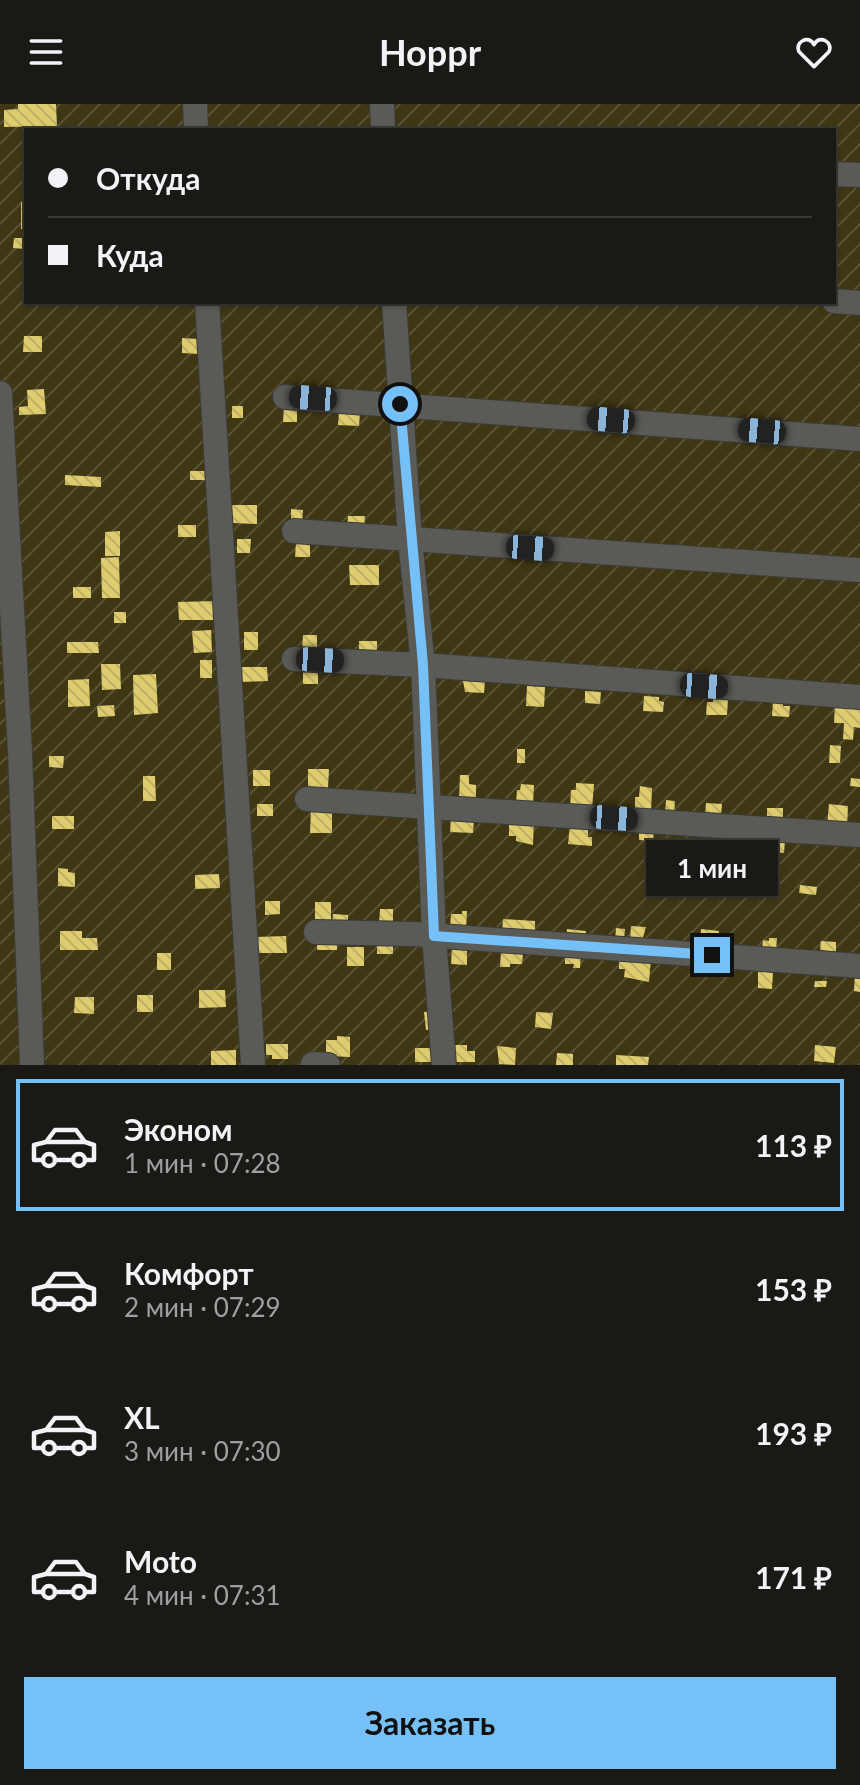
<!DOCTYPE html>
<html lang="ru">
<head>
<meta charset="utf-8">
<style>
	:root { --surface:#1a1916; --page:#23221f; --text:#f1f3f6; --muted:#9fa0a1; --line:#383835; --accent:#75c0f6 }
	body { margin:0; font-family:Lato,sans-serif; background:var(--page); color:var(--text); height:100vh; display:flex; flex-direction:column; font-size:30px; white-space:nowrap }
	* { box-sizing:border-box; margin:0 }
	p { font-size:26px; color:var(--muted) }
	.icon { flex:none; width:44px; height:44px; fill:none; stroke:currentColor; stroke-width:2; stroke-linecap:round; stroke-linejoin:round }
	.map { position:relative; height:961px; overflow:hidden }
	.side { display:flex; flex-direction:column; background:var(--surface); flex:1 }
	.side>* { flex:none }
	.guide { position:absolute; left:24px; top:24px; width:812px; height:176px; border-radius:0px; box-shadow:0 2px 6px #0004,0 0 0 2px var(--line); display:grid; align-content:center; height:176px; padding:0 24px; background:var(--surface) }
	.end { position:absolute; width:36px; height:36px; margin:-18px; border:10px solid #75c0f6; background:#111; box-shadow:0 0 0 4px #111 }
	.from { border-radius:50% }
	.bubble { position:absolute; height:56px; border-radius:0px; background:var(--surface); box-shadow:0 2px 6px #0004,0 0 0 2px var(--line); font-size:26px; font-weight:700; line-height:56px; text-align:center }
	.car { position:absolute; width:24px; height:48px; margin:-24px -12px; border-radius:10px; box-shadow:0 0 6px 2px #0007; background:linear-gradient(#222 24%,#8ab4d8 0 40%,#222 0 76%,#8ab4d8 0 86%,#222 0) }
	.guide b { display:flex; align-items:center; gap:28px; height:76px; font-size:30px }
	.guide b+b { border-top:2px solid var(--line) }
	.guide i { width:20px; height:20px; background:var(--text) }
	ul { padding:14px 0 0; list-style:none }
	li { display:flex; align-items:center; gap:24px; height:132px; margin:0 16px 12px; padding:0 8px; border:4px solid transparent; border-radius:0px }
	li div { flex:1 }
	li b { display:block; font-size:30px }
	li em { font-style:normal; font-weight:700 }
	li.active { border-color:var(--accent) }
	li>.icon { width:72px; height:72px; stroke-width:1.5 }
	.cta { display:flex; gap:16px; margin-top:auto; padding:16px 24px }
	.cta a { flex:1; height:92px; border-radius:0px; background:var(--accent); color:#111; font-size:32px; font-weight:700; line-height:92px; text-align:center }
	header { display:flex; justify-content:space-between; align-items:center; height:104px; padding:0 24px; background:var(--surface); font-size:36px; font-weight:700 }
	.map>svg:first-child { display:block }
</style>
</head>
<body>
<header><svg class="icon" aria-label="menu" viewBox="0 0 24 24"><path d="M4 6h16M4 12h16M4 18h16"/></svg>Hoppr<svg class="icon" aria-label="heart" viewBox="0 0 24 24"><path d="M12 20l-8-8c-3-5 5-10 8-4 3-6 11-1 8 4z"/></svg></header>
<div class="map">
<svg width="860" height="961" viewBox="0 0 860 961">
	<defs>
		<pattern id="garden-furrows" width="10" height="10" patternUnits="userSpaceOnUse" patternTransform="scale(2)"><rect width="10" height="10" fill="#3f3713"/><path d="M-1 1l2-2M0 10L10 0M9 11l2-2" fill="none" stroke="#5a5334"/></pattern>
		<pattern id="building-back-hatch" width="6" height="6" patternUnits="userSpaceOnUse" patternTransform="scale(2)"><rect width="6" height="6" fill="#decc6f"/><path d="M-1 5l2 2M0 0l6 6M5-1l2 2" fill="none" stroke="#beb065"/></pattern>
	</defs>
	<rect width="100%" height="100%" fill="#22211e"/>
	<path fill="url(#garden-furrows)" fill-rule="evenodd" d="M0 0H860V961H0ZM26 26H834V198H26Z"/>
	<g fill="url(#building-back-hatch)">
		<polygon points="18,0 56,0 57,22 4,23 4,6 18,5"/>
		<rect x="21" y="98" width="5" height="27"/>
		<polygon points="14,134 26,134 26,145 13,144"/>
		<polygon points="24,232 42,232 42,248 23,248"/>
		<polygon points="182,234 199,235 199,250 182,249"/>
		<polygon points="44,285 46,310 19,311 19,303 28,302 27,286"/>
		<rect x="232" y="302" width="11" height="12"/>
		<polygon points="284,302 297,302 297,318 283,318"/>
		<polygon points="339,308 360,309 359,322 338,321"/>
		<polygon points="190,367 206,367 205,376 190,376"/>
		<polygon points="65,371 101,373 101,383 65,381"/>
		<polygon points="232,401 257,401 257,420 232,419"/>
		<polygon points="291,405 303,406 302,420 291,420"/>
		<polygon points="348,412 365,412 364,425 347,424"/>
		<rect x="178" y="421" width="18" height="12"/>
		<polygon points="120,427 120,452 105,452 105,428"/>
		<polygon points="237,435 251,435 250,449 237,449"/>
		<polygon points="296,439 310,439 310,453 295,453"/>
		<polygon points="119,453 120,494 102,494 101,454"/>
		<polygon points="349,461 379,461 379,481 350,481"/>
		<rect x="73" y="483" width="18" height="11"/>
		<polygon points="217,497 217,516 179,516 178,498"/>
		<rect x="114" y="508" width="12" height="11"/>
		<polygon points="211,526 212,548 194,549 192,527"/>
		<rect x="244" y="528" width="14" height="18"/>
		<polygon points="303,531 317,531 317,546 302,546"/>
		<rect x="359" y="537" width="18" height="14"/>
		<polygon points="67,538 98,538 99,549 67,549"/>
		<rect x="200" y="556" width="12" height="18"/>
		<polygon points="101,560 120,560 121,585 102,586"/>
		<polygon points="239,563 267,563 268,577 239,578"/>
		<rect x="303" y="564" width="15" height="16"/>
		<polygon points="156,570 158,609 134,611 133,571"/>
		<polygon points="89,575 90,602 68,603 68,576"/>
		<polygon points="463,577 485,578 484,589 465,588"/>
		<polygon points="527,582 545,583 544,603 526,602"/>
		<polygon points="585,587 601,588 600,600 585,599"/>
		<polygon points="644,592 659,593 659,597 664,598 663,608 643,607"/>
		<polygon points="713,594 728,595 727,611 706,611 707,598 713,598"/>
		<polygon points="773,597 783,598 783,602 790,602 789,613 772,612"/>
		<polygon points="114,601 115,612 98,613 97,602"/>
		<polygon points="835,601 860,603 860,624 854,623 853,636 843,635 844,619 834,619"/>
		<polygon points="830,641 841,642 840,659 829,659"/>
		<rect x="517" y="645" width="8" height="14"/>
		<polygon points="49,652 64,652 63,664 49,663"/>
		<polygon points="308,665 329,665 328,684 308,684"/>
		<rect x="253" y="666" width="17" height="16"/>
		<polygon points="460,671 469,671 469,680 476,681 476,695 459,694"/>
		<polygon points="143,672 155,672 156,697 143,697"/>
		<polygon points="851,674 860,675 860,683 850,682"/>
		<polygon points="576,679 594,680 592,705 570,704 571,686 576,686"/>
		<polygon points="521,680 534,681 533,700 516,699 517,686 520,686"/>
		<polygon points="640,682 652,684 651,708 635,707 635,693 639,693"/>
		<polygon points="666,696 675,697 674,710 665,709"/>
		<polygon points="706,699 722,700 721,712 705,711"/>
		<rect x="257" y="700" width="16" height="12"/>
		<polygon points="829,700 848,702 847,724 827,723"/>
		<polygon points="311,704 332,704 332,729 310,729"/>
		<polygon points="767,704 783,704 783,715 767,714"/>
		<rect x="52" y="712" width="22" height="13"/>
		<polygon points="451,714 474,715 473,729 450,728"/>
		<polygon points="514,714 534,716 533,741 516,737 516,732 509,732 509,721 514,721"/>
		<polygon points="570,721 588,722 588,733 592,733 592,742 568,740"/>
		<polygon points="639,726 654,727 653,737 639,736"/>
		<polygon points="709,728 725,730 724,742 708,741"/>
		<polygon points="770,735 785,736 784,749 769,748"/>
		<polygon points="58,764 68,765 68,768 75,769 75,783 58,782"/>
		<polygon points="219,770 220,784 195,785 195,771"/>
		<polygon points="800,781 817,783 816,791 799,789"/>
		<polygon points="265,797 280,797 280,810 265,811"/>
		<rect x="315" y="798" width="16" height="18"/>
		<polygon points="380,805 393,805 393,820 379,820"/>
		<polygon points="462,807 467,807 466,826 450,825 451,810 462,810"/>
		<polygon points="333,810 348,811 348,820 332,819"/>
		<polygon points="503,815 535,817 535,832 502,831"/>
		<polygon points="631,822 646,823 642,837 630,836"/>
		<polygon points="616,824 625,825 624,837 615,836"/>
		<polygon points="567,825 586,827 585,836 566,834"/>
		<polygon points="701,825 719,827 718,841 700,840"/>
		<polygon points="60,827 82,827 82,834 97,834 98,846 60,846"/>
		<rect x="317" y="831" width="20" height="15"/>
		<polygon points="286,832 287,849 256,849 256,833"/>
		<polygon points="769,834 777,834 776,847 762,846 763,836 769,837"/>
		<rect x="377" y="837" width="16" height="13"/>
		<polygon points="821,837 836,838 836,848 820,846"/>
		<rect x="347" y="843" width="17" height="19"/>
		<polygon points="452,844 467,845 467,861 451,860"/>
		<polygon points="501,848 523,850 522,860 510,860 510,863 500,863"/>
		<rect x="157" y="849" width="14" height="17"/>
		<polygon points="565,850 581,851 580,864 573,864 574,860 565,860"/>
		<polygon points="619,854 651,855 649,878 624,873 625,865 619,865"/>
		<polygon points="701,859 715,860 714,871 700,870"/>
		<polygon points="758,867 773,869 772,885 758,884"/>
		<polygon points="855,869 860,870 860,888 854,887"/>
		<polygon points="815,877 827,877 826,883 814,883"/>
		<polygon points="199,886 225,886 226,903 199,904"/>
		<rect x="137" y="891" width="16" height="17"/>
		<polygon points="75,893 94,893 94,910 74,909"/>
		<polygon points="434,907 436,925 426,926 424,908"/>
		<polygon points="536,908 553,909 551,925 535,923"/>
		<polygon points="337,932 350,933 350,953 326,952 326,936 337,936"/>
		<polygon points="266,940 288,940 288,955 272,955 272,951 266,951"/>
		<polygon points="453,941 467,941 467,947 475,947 475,958 453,958"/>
		<polygon points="815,941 836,943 834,959 814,957"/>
		<polygon points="497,942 516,944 515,961 499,960"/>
		<polygon points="415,944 431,944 437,958 415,958"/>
		<polygon points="236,946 236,961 211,961 211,947"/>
		<polygon points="557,949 573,950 573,961 556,961"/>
		<polygon points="616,951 649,953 648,961 616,961"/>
	</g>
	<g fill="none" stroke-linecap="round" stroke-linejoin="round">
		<defs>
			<g id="minor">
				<polyline points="195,0 196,26"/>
				<polyline points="382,0 383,26"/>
				<polyline points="834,70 860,71"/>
				<polyline points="834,197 860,199"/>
				<polyline points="207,198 253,961"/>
				<polyline points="394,198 410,436 423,561 434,832 444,961"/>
				<polyline points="0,289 20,648 32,961"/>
				<polyline points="285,293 860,335"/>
				<polyline points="294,427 860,466"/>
				<polyline points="294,555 423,561 860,593"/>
				<polyline points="307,695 860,731"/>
				<polyline points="316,828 413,830 860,862"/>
				<polyline points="313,960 328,961"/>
			</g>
		</defs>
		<use href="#minor" stroke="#3b3b38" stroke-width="26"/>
		<use href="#minor" stroke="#5a5a56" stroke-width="24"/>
	</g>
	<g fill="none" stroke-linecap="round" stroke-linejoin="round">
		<polyline stroke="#75c0f6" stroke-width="10" points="400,300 423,561 434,832 712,851"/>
	</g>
</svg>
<i class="end from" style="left:400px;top:300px"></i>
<i class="end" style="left:712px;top:851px"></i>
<div class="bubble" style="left:646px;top:736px;width:132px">1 мин</div>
<i class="car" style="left:313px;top:294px;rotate:274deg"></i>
<i class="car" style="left:611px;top:316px;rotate:275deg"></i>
<i class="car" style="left:762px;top:327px;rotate:275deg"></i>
<i class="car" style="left:530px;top:444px;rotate:94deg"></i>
<i class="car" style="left:320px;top:556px;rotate:93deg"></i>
<i class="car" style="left:704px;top:582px;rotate:94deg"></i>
<i class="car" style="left:614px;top:714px;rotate:94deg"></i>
<div class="guide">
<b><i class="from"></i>Откуда</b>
<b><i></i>Куда</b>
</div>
</div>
<section class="side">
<ul>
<li class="active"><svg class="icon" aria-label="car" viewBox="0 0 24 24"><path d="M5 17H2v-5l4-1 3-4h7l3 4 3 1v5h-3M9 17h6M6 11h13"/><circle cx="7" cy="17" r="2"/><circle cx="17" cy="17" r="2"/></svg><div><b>Эконом</b><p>1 мин · 07:28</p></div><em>113 ₽</em></li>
<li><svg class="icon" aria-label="car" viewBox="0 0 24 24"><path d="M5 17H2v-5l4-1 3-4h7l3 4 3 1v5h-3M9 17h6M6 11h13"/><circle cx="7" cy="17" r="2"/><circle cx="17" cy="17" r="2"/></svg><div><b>Комфорт</b><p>2 мин · 07:29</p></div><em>153 ₽</em></li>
<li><svg class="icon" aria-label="car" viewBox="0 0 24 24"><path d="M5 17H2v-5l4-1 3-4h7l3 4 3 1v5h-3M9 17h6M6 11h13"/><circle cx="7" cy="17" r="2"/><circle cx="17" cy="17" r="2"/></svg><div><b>XL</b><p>3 мин · 07:30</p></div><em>193 ₽</em></li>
<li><svg class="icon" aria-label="car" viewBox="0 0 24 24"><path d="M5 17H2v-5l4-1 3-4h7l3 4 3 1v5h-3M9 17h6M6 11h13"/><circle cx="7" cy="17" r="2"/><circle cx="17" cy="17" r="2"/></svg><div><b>Moto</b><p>4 мин · 07:31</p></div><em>171 ₽</em></li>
</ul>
<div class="cta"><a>Заказать</a></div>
</section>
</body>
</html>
